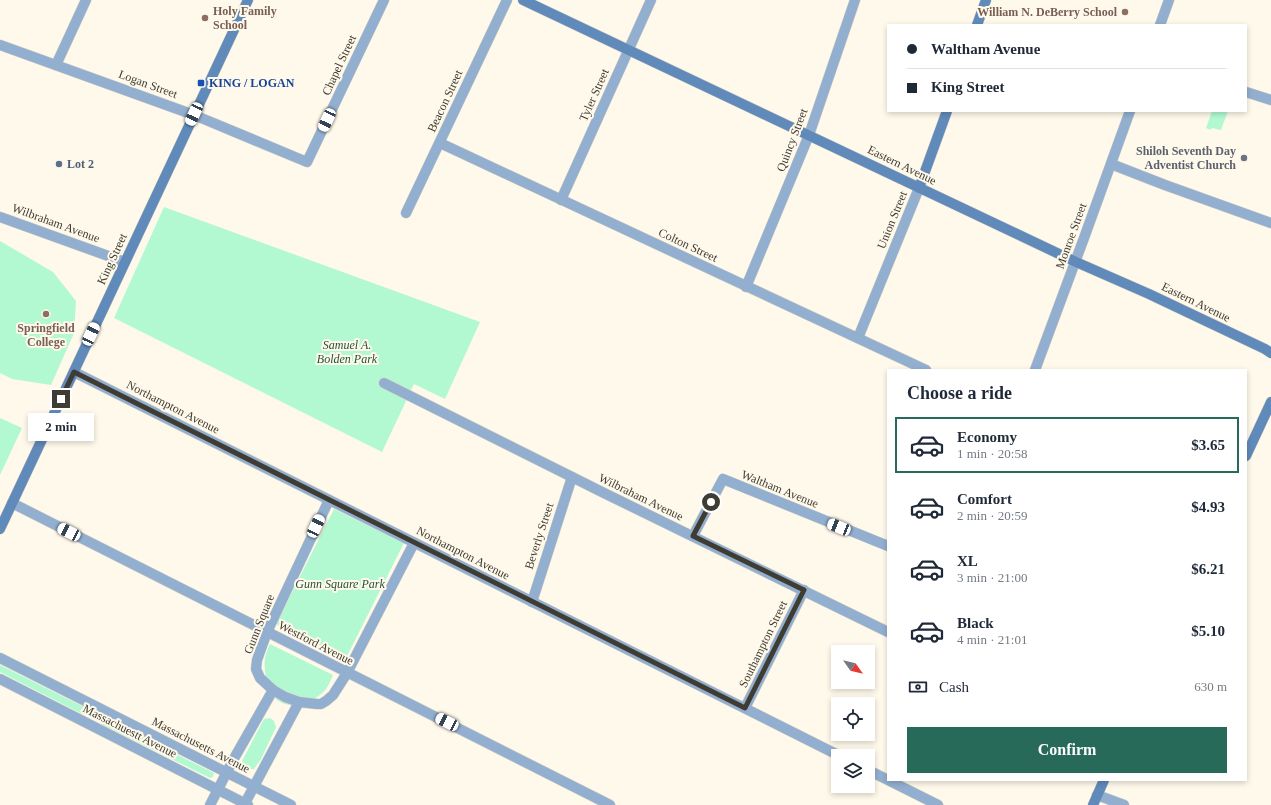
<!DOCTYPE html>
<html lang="en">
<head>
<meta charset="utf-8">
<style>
	:root { --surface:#fff; --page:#f2f2f3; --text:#1f2937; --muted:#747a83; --line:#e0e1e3; --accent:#286a59 }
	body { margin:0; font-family:Georgia,serif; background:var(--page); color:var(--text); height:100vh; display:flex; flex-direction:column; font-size:15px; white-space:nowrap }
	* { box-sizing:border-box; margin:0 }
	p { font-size:13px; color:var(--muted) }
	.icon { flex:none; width:22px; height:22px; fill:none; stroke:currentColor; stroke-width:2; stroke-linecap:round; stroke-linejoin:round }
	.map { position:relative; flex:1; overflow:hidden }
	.panel { position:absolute; left:887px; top:369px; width:360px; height:412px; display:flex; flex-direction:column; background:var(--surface); border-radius:0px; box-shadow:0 2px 6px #0003 }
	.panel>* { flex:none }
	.guide { position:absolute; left:887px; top:24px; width:360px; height:88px; border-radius:0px; box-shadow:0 2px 6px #0003; display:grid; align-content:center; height:88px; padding:0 20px; background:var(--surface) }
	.needle { width:26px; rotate:124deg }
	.buttons { position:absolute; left:831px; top:645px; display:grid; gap:8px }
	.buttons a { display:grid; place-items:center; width:44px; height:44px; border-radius:0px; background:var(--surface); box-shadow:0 2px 6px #0003; font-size:20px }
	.end { position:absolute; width:18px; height:18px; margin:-9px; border:5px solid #3f3c33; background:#fff; box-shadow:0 0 0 2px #fff }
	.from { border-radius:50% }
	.bubble { position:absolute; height:28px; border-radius:0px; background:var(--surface); box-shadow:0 2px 6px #0003; font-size:13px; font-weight:600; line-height:28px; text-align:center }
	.car { position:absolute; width:12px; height:24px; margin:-12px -6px; border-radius:5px; box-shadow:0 0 3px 1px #0007; background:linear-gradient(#fff 24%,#345 0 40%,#fff 0 76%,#345 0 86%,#fff 0) }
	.guide b { display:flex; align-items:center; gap:14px; height:38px; font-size:15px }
	.guide b+b { border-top:1px solid var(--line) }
	.guide i { width:10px; height:10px; background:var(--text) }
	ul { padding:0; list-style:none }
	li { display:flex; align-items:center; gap:12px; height:56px; margin:0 8px 6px; padding:0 12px; border:2px solid transparent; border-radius:0px }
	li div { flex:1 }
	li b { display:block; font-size:15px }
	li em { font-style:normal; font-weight:600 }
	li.current { border-color:var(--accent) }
	li>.icon { width:36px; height:36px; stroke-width:1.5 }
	h2 { padding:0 20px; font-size:18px; line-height:48px }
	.pay { display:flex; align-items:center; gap:10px; height:44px; padding:0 20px; font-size:15px }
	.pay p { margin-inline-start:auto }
	.cta { display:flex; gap:8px; margin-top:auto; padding:8px 20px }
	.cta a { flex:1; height:46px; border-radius:0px; background:var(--accent); color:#fff; font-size:16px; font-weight:600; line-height:46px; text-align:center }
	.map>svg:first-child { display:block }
</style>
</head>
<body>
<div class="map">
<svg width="1271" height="805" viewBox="0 0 1271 805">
	<rect width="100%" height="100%" fill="#fff9eb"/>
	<g fill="#b2f9d2">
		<polygon points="1212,111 1228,111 1221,130 1212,128 1211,130 1206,128"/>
		<polygon points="164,207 480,322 445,399 414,384 382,452 114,318"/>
		<polygon points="0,241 53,272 76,301 74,333 51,385 12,379 0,373"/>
		<polygon points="0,418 22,428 0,475"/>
		<polygon points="334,509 404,543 346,658 276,624"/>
		<path d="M270 644 333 675C331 679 329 685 326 689 315 702 291 712 276 699 268 692 263 669 265 658 266 653 268 648 270 644Z"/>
		<polygon points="0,665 86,708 85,712 82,714 0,672"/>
		<polygon points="270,718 274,721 276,727 261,759 254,769 247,769 243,766 242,761 264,719"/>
		<polygon points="106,719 214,773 213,777 210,778 103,725 103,721"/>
	</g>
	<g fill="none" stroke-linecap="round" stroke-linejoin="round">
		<defs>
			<g id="street">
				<polyline points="1160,25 1169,0"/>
				<polyline points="0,45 194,115 307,162 384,0"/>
				<polyline points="56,65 86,0"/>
				<polyline points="1246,92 1271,100"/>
				<polyline points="440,143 926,370"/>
				<polyline points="1111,164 1165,185 1271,223"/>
				<polyline points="561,200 651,0"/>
				<polyline points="406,213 507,0"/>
				<polyline points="0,217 125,262"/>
				<polyline points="746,287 809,135 855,0"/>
				<polyline points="858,338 919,188"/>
				<polyline points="1035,370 1084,238 1130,111"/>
				<polyline points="74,372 840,756"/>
				<polyline points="384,383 602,492 888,632"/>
				<polyline points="329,500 267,632 257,660 256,669 260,678 273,690 285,697 299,702 317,704 321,704 326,701 333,695 347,673 414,543"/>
				<polyline points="12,503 610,805"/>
				<polyline points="693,536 723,479 888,546"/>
				<polyline points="532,602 572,477"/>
				<polyline points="0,658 291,805"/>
				<polyline points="0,679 248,805"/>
				<polyline points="745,708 804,590"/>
				<polyline points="868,770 938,805"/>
				<polyline points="1097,795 1124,805"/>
				<polyline points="210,805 232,762 273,690"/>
				<polyline points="244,805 299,702"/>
			</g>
			<g id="secondary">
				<polyline points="523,0 1076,262 1149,294 1265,349 1271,353"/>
				<polyline points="977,25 986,0"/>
				<polyline points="919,188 947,111"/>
				<polyline points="1246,456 1271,402"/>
				<polyline points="0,529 248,0"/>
				<polyline points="1093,805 1104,780"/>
			</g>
		</defs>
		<use href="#street" stroke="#d9d3c6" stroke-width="11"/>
		<use href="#secondary" stroke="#d9d3c6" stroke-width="11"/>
		<use href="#street" stroke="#93afd0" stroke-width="10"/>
		<use href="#secondary" stroke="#608aba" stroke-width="10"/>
	</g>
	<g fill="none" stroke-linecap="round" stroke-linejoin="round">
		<polyline stroke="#3f3c33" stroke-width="5" points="61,399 74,372 745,708 804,590 693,536 711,502"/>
	</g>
	<g fill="#8d6e63" stroke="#fff9eb" stroke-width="1.5">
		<circle cx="1125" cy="12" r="4"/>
		<circle cx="205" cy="18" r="4"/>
		<circle cx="46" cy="314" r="4"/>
	</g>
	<rect fill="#1a4fb4" stroke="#fff9eb" stroke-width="1.5" x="197" y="79" width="8" height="8" rx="2"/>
	<circle fill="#6b7280" stroke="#fff9eb" stroke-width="1.5" cx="1244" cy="158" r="4"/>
	<circle fill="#5c6f8a" stroke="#fff9eb" stroke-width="1.5" cx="59" cy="164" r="4"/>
	<g text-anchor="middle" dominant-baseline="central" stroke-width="4" stroke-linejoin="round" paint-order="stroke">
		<g font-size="12" font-weight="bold" fill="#785e54" stroke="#fff9eb" text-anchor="start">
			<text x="213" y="11">Holy Family<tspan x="213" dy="14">School</tspan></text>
			<text x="1117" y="12" text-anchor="end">William N. DeBerry School</text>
			<text x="46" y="328" text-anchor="middle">Springfield<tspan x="46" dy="14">College</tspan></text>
		</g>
		<g font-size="12" fill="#3f3c33" stroke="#fff9eb">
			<text transform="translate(339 65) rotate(-65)">Chapel Street</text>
			<text transform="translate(148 84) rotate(20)">Logan Street</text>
			<text transform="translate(594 95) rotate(-66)">Tyler Street</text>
			<text transform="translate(445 101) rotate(-65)">Beacon Street</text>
			<text transform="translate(792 140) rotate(-69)">Quincy Street</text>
			<text transform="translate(902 165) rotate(26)">Eastern Avenue</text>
			<text transform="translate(892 220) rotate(-68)">Union Street</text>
			<text transform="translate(56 223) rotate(20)">Wilbraham Avenue</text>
			<text transform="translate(1071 236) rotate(-70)">Monroe Street</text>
			<text transform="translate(688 245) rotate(25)">Colton Street</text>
			<text transform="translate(112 259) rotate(-65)">King Street</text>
			<text transform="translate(1196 302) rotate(26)">Eastern Avenue</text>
			<text transform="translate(173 407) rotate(27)">Northampton Avenue</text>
			<text transform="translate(780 489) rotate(22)">Waltham Avenue</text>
			<text transform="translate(641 497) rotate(26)">Wilbraham Avenue</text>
			<text transform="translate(539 536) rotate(-72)">Beverly Street</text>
			<text transform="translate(463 553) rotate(27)">Northampton Avenue</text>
			<text transform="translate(259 624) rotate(-68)">Gunn Square</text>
			<text transform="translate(316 643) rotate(27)">Westford Avenue</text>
			<text transform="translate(763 644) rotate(-64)">Southampton Street</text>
			<text transform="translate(130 731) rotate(27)">Massachuestt Avenue</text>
			<text transform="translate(201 745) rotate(27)">Massachusetts Avenue</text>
		</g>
		<g font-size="12" font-weight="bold" fill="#164399" stroke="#fff9eb" text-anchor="start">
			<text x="209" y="83">KING / LOGAN</text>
		</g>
		<g font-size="12" font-weight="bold" fill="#5b616d" stroke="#fff9eb" text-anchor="end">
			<text x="1236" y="151">Shiloh Seventh Day<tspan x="1236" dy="14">Adventist Church</tspan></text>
		</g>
		<g font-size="12" font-weight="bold" fill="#4e5e75" stroke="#fff9eb" text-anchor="start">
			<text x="67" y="164">Lot 2</text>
		</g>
		<g font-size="12" font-style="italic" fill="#235039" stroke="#fff9eb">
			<text x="347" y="345">Samuel A.<tspan x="347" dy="14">Bolden Park</tspan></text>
			<text x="340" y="584">Gunn Square Park</text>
		</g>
	</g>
</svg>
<div class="buttons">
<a><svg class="needle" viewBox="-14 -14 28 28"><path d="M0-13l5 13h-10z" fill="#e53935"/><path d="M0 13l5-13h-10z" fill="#747a83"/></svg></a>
<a><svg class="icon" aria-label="locate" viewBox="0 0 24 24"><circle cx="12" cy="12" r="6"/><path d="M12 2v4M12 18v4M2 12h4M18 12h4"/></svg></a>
<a><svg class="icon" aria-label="layers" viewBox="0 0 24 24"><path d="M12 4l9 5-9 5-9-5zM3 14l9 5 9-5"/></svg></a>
</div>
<i class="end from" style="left:711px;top:502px"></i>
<i class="end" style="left:61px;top:399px"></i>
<div class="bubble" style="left:28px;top:413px;width:66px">2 min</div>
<i class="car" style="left:194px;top:114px;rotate:205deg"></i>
<i class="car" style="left:327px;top:120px;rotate:205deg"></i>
<i class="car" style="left:91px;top:334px;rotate:25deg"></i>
<i class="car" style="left:316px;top:526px;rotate:25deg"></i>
<i class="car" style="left:839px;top:527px;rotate:292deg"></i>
<i class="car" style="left:69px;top:532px;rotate:297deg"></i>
<i class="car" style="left:447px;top:722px;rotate:296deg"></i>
<div class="guide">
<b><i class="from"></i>Waltham Avenue</b>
<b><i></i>King Street</b>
</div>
<section class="panel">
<h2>Choose a ride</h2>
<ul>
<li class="current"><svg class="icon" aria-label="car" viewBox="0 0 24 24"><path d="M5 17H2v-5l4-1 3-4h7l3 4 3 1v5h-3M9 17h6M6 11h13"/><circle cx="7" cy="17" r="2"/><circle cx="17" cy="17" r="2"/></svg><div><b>Economy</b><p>1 min · 20:58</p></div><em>$3.65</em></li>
<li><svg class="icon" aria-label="car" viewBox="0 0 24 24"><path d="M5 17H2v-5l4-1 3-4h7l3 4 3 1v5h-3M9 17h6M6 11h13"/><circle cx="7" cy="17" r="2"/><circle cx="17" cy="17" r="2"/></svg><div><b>Comfort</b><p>2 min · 20:59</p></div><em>$4.93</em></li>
<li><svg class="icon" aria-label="car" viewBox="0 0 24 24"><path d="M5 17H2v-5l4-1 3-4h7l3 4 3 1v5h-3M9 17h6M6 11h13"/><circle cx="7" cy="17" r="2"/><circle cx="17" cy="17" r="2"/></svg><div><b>XL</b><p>3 min · 21:00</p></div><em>$6.21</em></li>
<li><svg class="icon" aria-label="car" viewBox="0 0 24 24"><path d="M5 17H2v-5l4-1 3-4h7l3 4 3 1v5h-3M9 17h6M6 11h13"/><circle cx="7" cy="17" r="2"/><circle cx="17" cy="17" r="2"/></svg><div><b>Black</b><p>4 min · 21:01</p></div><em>$5.10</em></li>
</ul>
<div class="pay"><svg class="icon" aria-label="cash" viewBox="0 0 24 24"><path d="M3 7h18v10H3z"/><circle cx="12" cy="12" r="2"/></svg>Cash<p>630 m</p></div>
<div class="cta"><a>Confirm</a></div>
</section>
</div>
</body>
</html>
